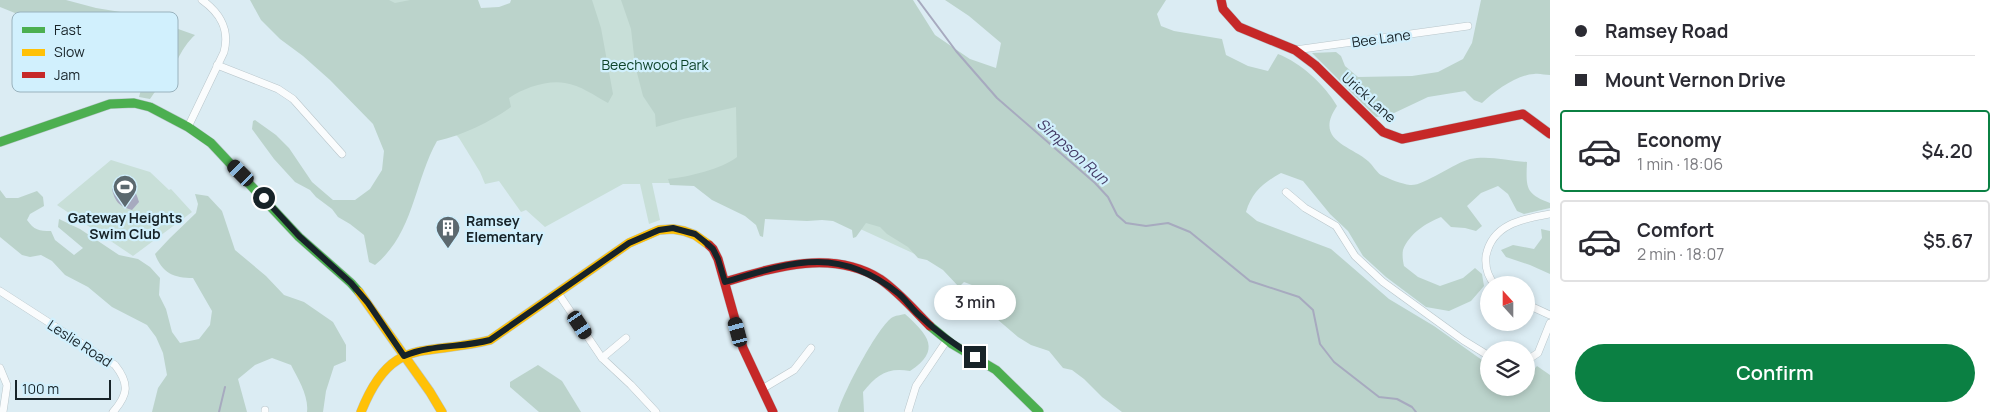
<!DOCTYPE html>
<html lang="en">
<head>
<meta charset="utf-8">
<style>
	:root { --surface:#fff; --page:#f2f2f3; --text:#2b2b33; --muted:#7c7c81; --line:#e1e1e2; --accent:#0b8043 }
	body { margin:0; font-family:Manrope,sans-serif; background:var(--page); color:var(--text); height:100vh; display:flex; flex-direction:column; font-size:19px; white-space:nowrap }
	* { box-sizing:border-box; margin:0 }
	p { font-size:16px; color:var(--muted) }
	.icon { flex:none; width:28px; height:28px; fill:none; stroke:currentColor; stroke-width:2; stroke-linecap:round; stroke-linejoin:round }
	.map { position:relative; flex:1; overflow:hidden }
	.drawer { display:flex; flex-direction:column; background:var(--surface); width:450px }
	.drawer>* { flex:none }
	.banner { display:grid; align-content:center; height:110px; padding:0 25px; background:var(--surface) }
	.needle { width:32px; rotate:339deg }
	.tools { position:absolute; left:1480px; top:276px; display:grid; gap:10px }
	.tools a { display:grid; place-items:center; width:55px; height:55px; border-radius:50%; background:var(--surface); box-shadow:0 2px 8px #0003; font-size:25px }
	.scale { position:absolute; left:15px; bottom:12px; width:96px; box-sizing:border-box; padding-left:5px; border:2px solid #172328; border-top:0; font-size:14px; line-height:18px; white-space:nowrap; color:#172328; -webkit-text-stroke:4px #d1f0fd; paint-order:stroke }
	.end { position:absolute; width:22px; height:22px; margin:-11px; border:6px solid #172328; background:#fff; box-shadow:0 0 0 2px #fff }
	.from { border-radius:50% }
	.bubble { position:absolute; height:35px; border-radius:18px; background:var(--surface); box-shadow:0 2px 8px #0003; font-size:16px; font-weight:600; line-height:35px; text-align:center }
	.car { position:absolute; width:15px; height:30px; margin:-15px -8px; border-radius:6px; box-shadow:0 0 4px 1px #0007; background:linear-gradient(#222 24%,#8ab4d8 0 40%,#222 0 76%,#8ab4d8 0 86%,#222 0) }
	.banner b { display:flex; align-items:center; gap:18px; height:48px; font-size:19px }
	.banner b+b { border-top:1px solid var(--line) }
	.banner i { width:12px; height:12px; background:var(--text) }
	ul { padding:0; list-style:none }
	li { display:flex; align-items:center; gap:15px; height:82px; margin:0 10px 8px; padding:0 15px; border:2px solid var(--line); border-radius:5px }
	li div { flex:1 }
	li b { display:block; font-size:19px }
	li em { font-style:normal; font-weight:600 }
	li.selected { border-color:var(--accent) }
	li>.icon { width:45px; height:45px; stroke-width:1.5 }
	.action { display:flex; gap:10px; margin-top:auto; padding:10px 25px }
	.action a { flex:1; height:58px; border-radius:30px; background:var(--accent); color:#fff; font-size:20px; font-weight:600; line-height:58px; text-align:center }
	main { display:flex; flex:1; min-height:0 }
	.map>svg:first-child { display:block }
</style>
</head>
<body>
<main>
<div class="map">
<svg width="1550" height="412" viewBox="0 0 1550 412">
	<rect width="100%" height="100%" fill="#dbecf3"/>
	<g fill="#c8dfd8">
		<polygon points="292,0 417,0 510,23 516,0 863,0 917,255 832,216 693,183 652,183 660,220 649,224 640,184 623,184 545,227 526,210 521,212 499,181 485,184 480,172 459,138 399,76"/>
		<polygon points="111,160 150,172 169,190 171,189 192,212 133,256 57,205"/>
	</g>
	<g fill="#bbd3cb">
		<path d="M0 0H66L96 8 139 15 195 35C180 49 178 62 167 78 161 85 155 91 150 99L139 97 143 82 119 35 72 36 0 7Z"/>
		<path d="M250 0H389L395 3 410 0H478L481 8 499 7 510 3 511 0H592L601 28 613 94 608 103C595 96 580 85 565 83 547 80 524 88 509 98L511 107C490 122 463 135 437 141 414 182 414 233 375 265L369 262 364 235 350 224 338 217 332 209 316 197 310 190 295 182 274 159 252 129 253 121 255 120 276 135 289 148 312 182 333 200H355L370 189 382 170 384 151 373 124 330 80 303 56 280 39 261 20Z"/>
		<path d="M621 0H913L935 35 970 59 996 68 1001 43 969 16 945 0H1166L1157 14 1161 26 1174 31 1222 39 1226 55 1248 66 1268 71 1278 54C1301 63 1325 85 1337 106 1314 140 1349 145 1368 161 1373 165 1376 172 1381 175 1389 179 1402 184 1410 185 1422 187 1454 163 1470 159 1489 155 1508 161 1527 162 1526 187 1525 194 1550 203V208L1524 214 1517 211 1508 194 1498 186 1481 193 1467 206 1482 226 1476 231 1465 228 1451 227 1441 217C1426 223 1409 234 1403 250 1402 255 1403 262 1404 266L1418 277 1440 286 1463 278 1475 268 1482 274 1484 286 1471 301 1449 311 1426 307 1386 277 1363 256 1348 231 1330 214 1303 181 1281 173C1263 183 1252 192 1246 212L1257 221 1331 249 1389 299 1434 326 1489 365V388H1526V378L1537 366 1550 375V412H1122L1102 397 1084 379 1072 370 1063 368 1049 351 1031 345 1018 337 990 313 977 287 964 282 959 287 943 270 927 260 918 258 908 247 887 234 880 227 866 223 856 237 853 238 852 230 833 221 822 220 807 221 765 219 763 237 760 236 756 225 745 216 712 200 694 186 670 185 668 179C688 177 722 169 737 157L736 107 683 119 656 127 655 114 643 96 635 65 631 29Z"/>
		<path d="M1481 0H1550V75C1545 75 1539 73 1534 74 1516 75 1495 91 1482 103L1474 100 1465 91 1428 97 1392 114 1376 117 1312 53 1336 52 1341 56 1345 66 1358 77 1412 76 1438 72 1463 59 1472 43Z"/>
		<path d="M0 190 6 198H18L37 191 43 197 44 206 30 214 27 220C34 230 39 231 51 231L55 240 74 255 83 248 58 227 59 219 80 229 119 255 138 259 150 267 160 278 159 295 166 309 172 332 180 343 199 339 210 325 212 311 193 278C174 278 162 273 155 254L170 238 196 213 198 204 195 194 208 196 222 211 235 250 266 276 284 295 304 302 333 322 346 345V361L334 366 326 391 323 412H307C309 396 298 379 291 365L272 358 255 365 238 379 247 412H152L158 388 167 375 163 353 156 337 147 325 112 307 88 287 65 275 52 261 41 255 30 257 22 255 0 237Z"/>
		<polygon points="1541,229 1550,231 1550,274 1530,265 1506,257 1501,250 1513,245 1534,249 1542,238"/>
		<path d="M905 314C928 335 942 350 910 371 887 367 877 375 863 392L864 412H838C842 395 879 324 893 317 897 315 902 315 905 314Z"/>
		<polygon points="538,365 562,381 581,412 539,412 510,387 510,382"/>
	</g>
	<path fill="#a7aabf" d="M119 182C132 185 135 189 139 202L132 210C119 206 115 202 112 189Z"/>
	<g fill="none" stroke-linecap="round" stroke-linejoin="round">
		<g stroke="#a7aabf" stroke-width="2">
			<polyline points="918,0 956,51 997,98 1095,183 1108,197 1117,215 1126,223 1146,226 1168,223 1190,232 1250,281 1299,297 1313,310 1320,344 1334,362 1379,397 1397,399 1412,407 1416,412"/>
			<polyline points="219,412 225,387"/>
		</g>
		<defs>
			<g id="street">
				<polyline points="1295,50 1468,26"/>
				<polyline points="217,65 278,89 293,99 342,154"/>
				<path d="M188 127 224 52C230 29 220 13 202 0"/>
				<polyline points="1286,192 1305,208 1336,226 1355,256 1383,282 1463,340 1489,356"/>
				<path d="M1495 285C1488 277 1485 266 1486 256 1492 224 1522 219 1550 214"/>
				<path d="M0 291 115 365C130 384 128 395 113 412"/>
				<polyline points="558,293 602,358 631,385 656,412"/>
				<polyline points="1526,304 1550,315"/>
				<polyline points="602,358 626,338"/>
				<polyline points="1526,361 1538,353 1550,323"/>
				<polyline points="0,368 7,385 3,412"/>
				<polyline points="762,389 794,370 811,348"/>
				<polyline points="265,410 265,412"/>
				<polyline points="908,412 916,386 947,340"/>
			</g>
			<g id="fast">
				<polyline points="0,142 110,104 134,103 150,107 188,127 211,143 299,237 351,283 359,292"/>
				<polyline points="930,326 952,344 996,370 1039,412"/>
			</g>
			<g id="slow">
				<polyline points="359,292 430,392 442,412"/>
				<path d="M361 412C392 334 425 357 490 340L629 243 659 230 673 229 684 231 695 235 709 245"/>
			</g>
			<g id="jam">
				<polyline points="1221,0 1223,9 1239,27 1295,50 1315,65 1383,132 1402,139 1523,114 1550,134"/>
				<polyline points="709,245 713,249 718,259 743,348 773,412"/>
				<path d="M725 282C775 267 832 249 880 279 899 292 914 310 930 326"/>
			</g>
		</defs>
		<use href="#street" stroke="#b9c6cb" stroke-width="8"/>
		<use href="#fast" stroke="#b9c6cb" stroke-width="10"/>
		<use href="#slow" stroke="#b9c6cb" stroke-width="10"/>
		<use href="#jam" stroke="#b9c6cb" stroke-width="10"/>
		<use href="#street" stroke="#fafcfd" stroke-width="7"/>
		<use href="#fast" stroke="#4caf50" stroke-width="9"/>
		<use href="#slow" stroke="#ffc107" stroke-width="9"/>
		<use href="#jam" stroke="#c62828" stroke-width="9"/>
	</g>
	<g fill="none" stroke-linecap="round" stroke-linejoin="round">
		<path stroke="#172328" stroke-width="6" d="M264 198 299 236 351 283 368 303 404 356C431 344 462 348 490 340L629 243 659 230 673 228 695 234 704 241 713 249 718 259 725 282C792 262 838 245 899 294 906 300 912 309 920 316 937 332 955 345 975 357"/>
	</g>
	<defs>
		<symbol id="stadium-pin" viewBox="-11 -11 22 30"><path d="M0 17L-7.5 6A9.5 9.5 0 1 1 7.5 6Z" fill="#5c696f" stroke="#d1f0fd"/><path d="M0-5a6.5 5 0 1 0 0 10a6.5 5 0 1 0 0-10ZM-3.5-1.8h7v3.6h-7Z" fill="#fff"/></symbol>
		<symbol id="building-pin" viewBox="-11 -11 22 30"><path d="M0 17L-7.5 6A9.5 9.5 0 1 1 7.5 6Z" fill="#5c696f" stroke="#d1f0fd"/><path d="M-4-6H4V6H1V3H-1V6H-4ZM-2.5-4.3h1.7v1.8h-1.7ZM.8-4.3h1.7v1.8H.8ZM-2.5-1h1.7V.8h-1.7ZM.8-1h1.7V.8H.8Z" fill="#fff"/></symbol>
	</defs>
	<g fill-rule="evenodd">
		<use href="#stadium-pin" x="111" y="173" width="28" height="38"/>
		<use href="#building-pin" x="434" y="214" width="28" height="38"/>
	</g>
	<g text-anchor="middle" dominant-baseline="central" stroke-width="4.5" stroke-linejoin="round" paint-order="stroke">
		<g font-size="14" fill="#172328" stroke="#d1f0fd">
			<text transform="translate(1381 38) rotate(-8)">Bee Lane</text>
			<text transform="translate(1369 97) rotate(42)">Urick Lane</text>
			<text transform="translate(80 343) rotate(33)">Leslie Road</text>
		</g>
		<g font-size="14" fill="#0d4329" stroke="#d1f0fd">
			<text x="655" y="64">Beechwood Park</text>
		</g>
		<g font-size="14" font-weight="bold" fill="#172328" stroke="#d1f0fd">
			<text x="125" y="217">Gateway Heights<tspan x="125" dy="16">Swim Club</tspan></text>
			<text x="466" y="220" text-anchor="start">Ramsey<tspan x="466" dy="16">Elementary</tspan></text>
		</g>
		<g font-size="15" font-style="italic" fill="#433a65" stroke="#d1f0fd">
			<text transform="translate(1073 151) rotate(42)">Simpson Run</text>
		</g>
	</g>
	<rect x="12" y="12" width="166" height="80" rx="8" fill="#d1f0fd" stroke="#99b2bd" stroke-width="1"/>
	<rect x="22" y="27" width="23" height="6" fill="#4caf50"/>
	<rect x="22" y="49" width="23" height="7" fill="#ffc107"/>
	<rect x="22" y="72" width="23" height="6" fill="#c62828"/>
	<g font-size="14" fill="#172328">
		<text x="54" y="35">Fast</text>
		<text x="54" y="57">Slow</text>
		<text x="54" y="80">Jam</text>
	</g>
</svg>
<div class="tools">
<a><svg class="needle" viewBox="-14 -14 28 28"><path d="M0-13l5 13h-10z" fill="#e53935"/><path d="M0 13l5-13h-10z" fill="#7c7c81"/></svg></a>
<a><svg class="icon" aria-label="layers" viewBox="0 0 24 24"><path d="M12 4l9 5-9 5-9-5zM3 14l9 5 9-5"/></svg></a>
</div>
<div class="scale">100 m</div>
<i class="end from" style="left:264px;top:198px"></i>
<i class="end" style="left:975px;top:357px"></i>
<div class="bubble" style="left:934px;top:285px;width:82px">3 min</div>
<i class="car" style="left:241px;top:173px;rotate:315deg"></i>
<i class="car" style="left:580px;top:325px;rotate:146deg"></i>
<i class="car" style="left:738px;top:332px;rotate:345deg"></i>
</div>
<section class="drawer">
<div class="banner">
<b><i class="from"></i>Ramsey Road</b>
<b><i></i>Mount Vernon Drive</b>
</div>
<ul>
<li class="selected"><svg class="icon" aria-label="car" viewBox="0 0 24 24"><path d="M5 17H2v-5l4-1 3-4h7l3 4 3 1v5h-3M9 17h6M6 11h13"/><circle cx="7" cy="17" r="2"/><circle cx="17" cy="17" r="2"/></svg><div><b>Economy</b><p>1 min · 18:06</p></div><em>$4.20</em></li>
<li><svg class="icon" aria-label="car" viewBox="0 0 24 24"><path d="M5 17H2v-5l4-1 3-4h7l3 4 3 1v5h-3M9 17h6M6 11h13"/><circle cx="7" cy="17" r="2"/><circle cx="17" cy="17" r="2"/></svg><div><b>Comfort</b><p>2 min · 18:07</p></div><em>$5.67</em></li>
</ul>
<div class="action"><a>Confirm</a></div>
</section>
</main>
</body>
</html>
